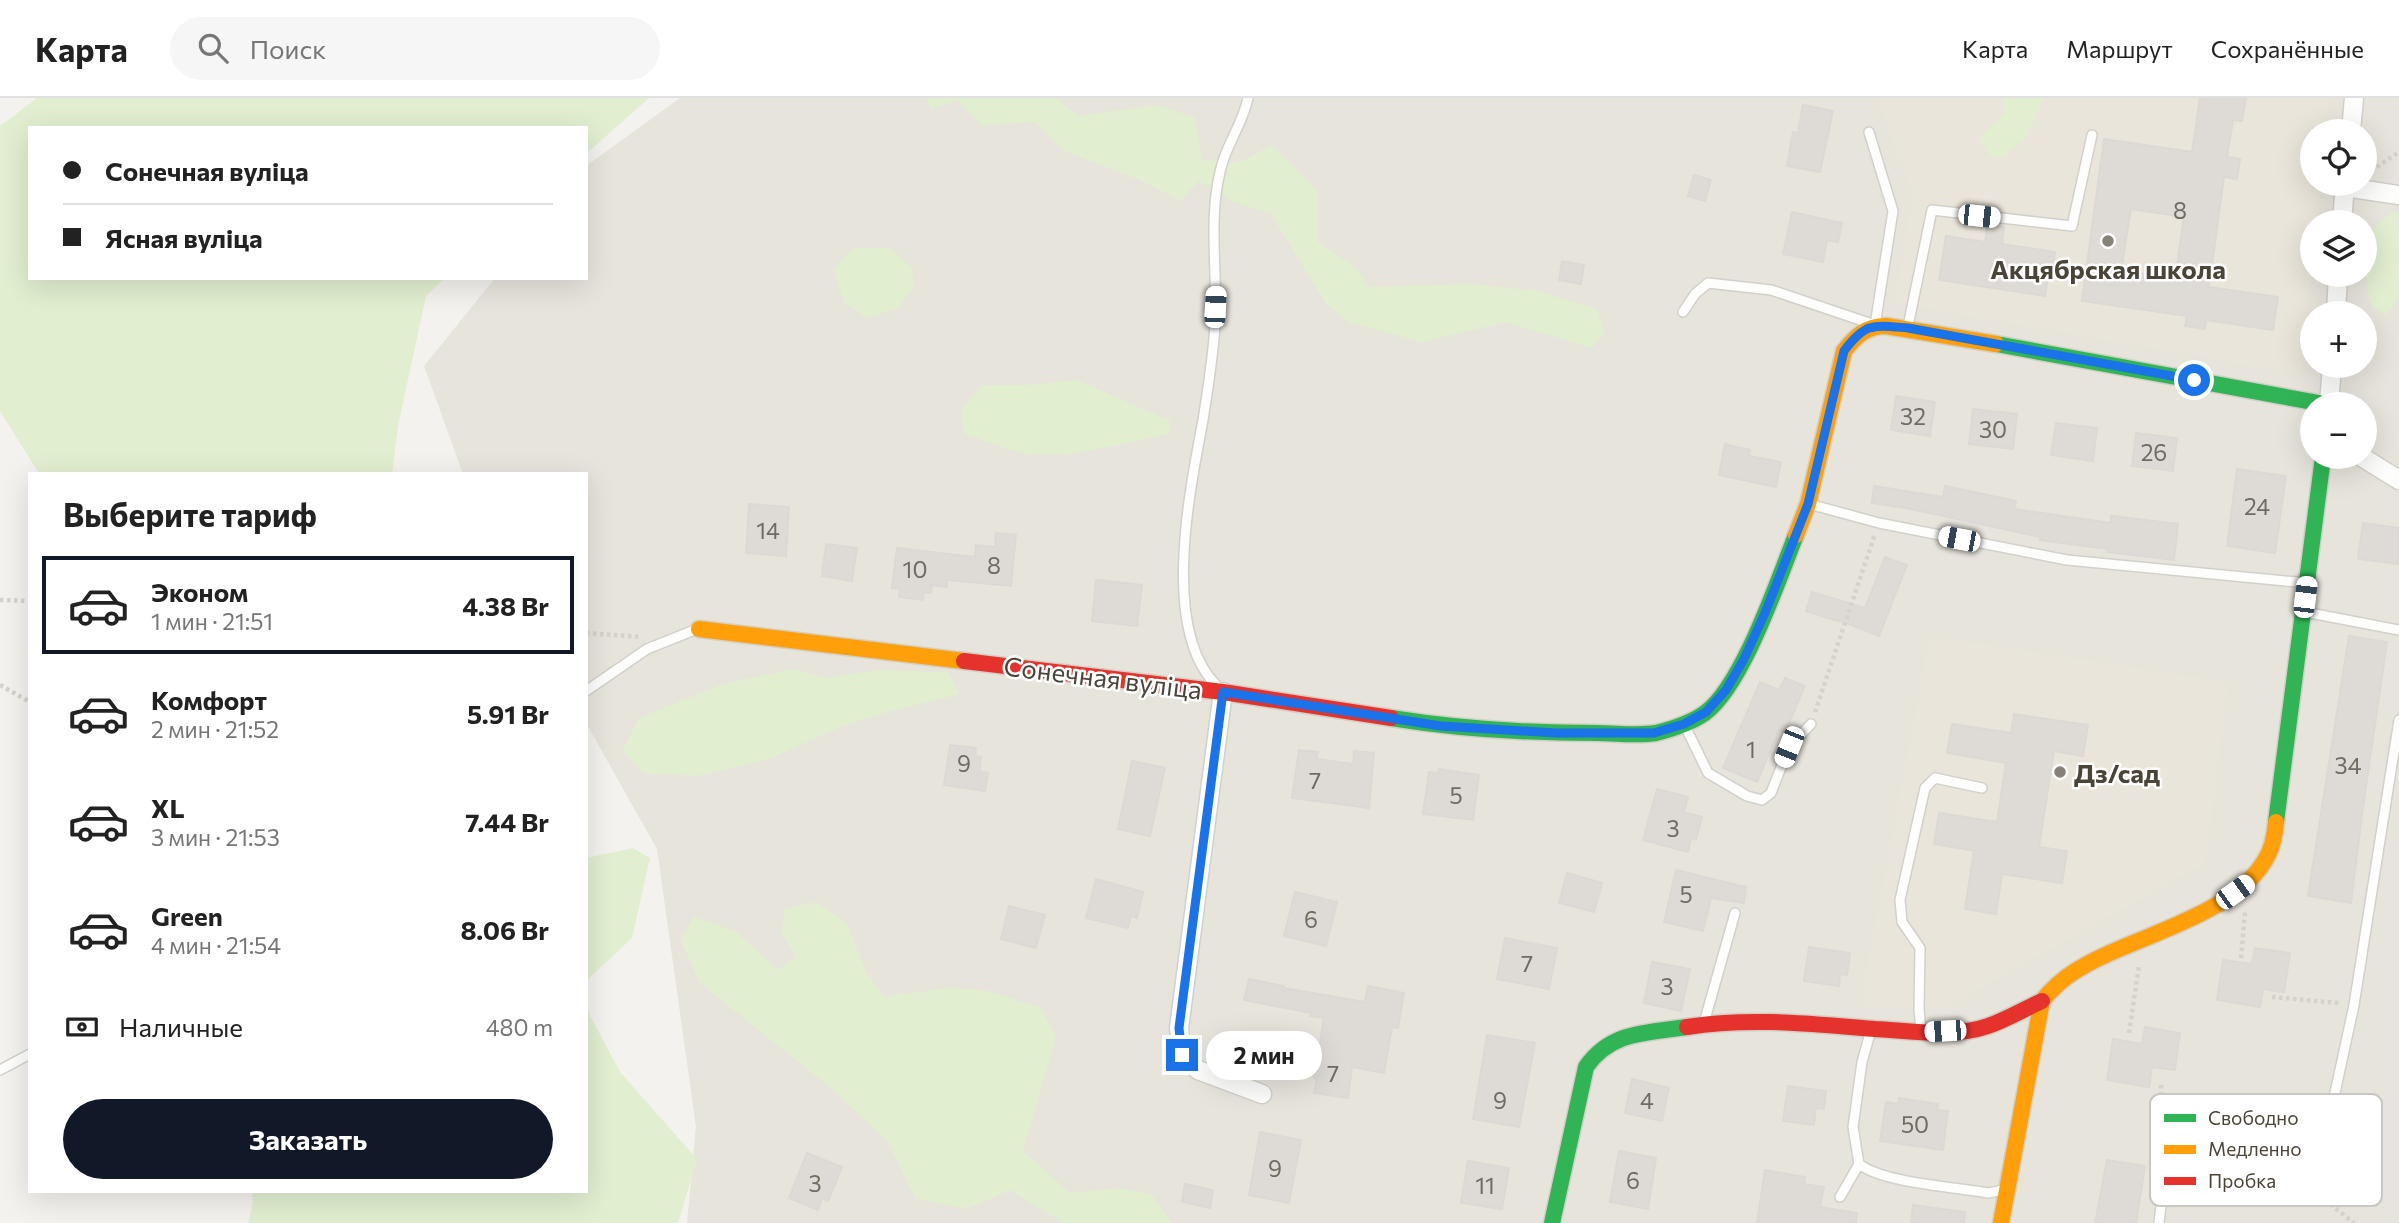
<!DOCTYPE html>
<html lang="ru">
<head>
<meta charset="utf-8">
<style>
	:root { --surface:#fff; --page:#f6f6f6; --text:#222; --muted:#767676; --line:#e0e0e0; --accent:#111827 }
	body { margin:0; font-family:Commissioner,sans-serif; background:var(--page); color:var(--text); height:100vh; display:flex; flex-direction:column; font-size:26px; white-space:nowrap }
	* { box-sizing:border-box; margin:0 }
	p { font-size:23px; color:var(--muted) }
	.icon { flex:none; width:38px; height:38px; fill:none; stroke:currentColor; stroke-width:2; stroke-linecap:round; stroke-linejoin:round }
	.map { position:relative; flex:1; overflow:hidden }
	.details { position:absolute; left:28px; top:374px; width:560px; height:721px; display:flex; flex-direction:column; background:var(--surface); border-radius:0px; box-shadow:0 7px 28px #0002 }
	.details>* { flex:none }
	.hud { position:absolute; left:28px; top:28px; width:560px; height:154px; border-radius:0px; box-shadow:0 7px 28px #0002; display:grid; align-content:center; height:154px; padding:0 35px; background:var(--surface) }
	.buttons { position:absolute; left:2300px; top:21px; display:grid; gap:14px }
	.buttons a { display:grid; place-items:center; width:77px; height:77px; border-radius:50%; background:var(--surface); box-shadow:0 7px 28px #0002; font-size:35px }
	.end { position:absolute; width:32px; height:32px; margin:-16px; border:9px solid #1a73e8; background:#fff; box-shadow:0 0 0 4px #fff }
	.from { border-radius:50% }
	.bubble { position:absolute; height:49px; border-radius:24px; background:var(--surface); box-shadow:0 7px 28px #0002; font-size:23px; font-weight:700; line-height:49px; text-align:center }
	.car { position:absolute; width:21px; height:42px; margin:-21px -10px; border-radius:9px; box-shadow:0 0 5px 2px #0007; background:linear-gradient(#fff 24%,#345 0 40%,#fff 0 76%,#345 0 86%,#fff 0) }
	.hud b { display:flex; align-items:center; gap:24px; height:66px; font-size:26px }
	.hud b+b { border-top:2px solid var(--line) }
	.hud i { width:18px; height:18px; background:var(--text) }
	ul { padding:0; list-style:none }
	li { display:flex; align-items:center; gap:21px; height:98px; margin:0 14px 10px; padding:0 21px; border:4px solid transparent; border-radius:0px }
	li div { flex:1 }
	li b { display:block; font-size:26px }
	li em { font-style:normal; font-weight:700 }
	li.on { border-color:var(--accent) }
	li>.icon { width:63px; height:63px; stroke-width:1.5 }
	h2 { padding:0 35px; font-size:32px; line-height:84px }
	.pay { display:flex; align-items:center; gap:18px; height:77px; padding:0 35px; font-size:26px }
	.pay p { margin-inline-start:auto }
	.cta { display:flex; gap:14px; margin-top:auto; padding:14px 35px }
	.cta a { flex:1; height:80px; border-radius:42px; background:var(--accent); color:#fff; font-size:28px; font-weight:700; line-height:80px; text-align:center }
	header { display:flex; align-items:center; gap:42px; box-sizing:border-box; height:98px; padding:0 35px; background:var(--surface); border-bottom:2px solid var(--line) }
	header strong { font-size:33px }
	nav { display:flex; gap:38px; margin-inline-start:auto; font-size:24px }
	.search { width:490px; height:63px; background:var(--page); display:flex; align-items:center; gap:18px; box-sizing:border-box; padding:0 24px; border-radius:38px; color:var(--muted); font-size:26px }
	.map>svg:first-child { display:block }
</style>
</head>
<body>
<header>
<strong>Карта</strong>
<div class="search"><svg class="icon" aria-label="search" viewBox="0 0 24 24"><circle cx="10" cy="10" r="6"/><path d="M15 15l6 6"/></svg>Поиск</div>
<nav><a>Карта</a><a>Маршрут</a><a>Сохранённые</a></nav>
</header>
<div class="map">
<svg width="2399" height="1125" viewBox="0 0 2399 1125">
	<rect width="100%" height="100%" fill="#f4f2ee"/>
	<path fill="#e7e4dc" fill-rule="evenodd" d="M680 0H2399V1125H687L696 1029 657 751 586 625V376H463L424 268 495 180H586V68ZM2312 33H2364V86H2312ZM2312 124H2364V177H2312ZM2312 215H2364V268H2312ZM2312 306H2364V359H2312Z"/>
	<g fill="#eae5da">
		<polygon points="1878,0 2329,0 2325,33 2312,33 2312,86 2320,86 2316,124 2312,124 2312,163 2300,276 1895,205 1912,97"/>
		<polygon points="1930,538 2228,584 2205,765 1941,912 1860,908"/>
	</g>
	<g fill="#e1eecf">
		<polygon points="37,0 649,0 586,56 586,30 30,30 30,180 445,180 426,198 398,328 392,376 42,376 38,374 0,313 0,28"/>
		<polygon points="926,0 1056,0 1079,18 1159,7 1195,20 1202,62 1238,65 1272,47 1318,93 1318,144 1357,171 1367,189 1474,186 1537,193 1597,211 1605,235 1592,250 1506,224 1422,244 1349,224 1326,206 1271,116 1232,103 1199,83 1180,103 1140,82 1064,53 1035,24 982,27 957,2 931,11"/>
		<polygon points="2002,0 2044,0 2024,42 2003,59 1990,58 1980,39 2005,14"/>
		<path d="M2399 113V202L2385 216C2380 213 2374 210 2371 205 2363 192 2366 146 2373 133 2379 121 2388 116 2399 113Z"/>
		<polygon points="853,150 891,150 912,170 914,189 898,210 868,220 844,205 833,171"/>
		<path d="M1077 282 1170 323 1169 336C1122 344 1073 362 1025 355 1004 352 982 341 963 335L961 312 982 287H1027Z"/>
		<polygon points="792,571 826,580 878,572 948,574 960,596 887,614 843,628 769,661 697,678 644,675 622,654 639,620 720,587"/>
		<polygon points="633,750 650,760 632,840 586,883 586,760"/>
		<polygon points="816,804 846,824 867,875 884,899 947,890 985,892 1041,910 1056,939 1023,1053 1070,1095 1117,1090 1151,1096 1172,1125 1063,1125 1010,1092 967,1111 915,1100 888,1044 832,991 700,885 680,842 694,819 735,833 778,872 795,858 782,835 784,811"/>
		<polygon points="586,910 620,974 697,1061 678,1125 248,1125 253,1104 252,1094 586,1094"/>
	</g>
	<g fill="#dedbd6" stroke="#dcd9d4" stroke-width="2" fill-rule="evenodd">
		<path d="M2200 0H2246L2242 23 2233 22 2227 59 2240 61 2237 81 2224 79 2209 189 2278 199 2273 232 2206 222 2205 231 2185 228 2187 218 2082 203 2104 41 2192 54ZM2131 111 2184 119 2175 180 2121 173Z"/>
		<polygon points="1803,7 1833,13 1820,74 1787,68 1793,34 1798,35"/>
		<polygon points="1694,77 1711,82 1705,103 1688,98"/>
		<polygon points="1792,114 1842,125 1838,144 1827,142 1823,164 1783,156"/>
		<polygon points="1988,126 2004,129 2002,146 2055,154 2052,179 2048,179 2045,198 1939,182 1946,138 1985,144"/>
		<polygon points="1562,163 1584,167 1581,186 1559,182"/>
		<polygon points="1896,298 1935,304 1930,338 1891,332"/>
		<polygon points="1973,311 2017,316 2013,351 1969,346"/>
		<polygon points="2056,325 2097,330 2093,363 2051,357"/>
		<polygon points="2136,335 2177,340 2173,373 2132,368"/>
		<polygon points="1725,346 1750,352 1749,358 1781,364 1776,389 1719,377"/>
		<polygon points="2237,371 2286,378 2275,455 2227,448"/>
		<polygon points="1874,388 1943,399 1945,388 2016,403 2014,411 2111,425 2111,418 2178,426 2174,462 2107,454 2108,451 2040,442 2040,439 1911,411 1872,405"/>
		<polygon points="749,406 789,409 786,458 746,455"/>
		<polygon points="2363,425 2399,430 2399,466 2358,461"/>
		<polygon points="996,435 1016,437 1011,488 947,482 947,489 932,487 931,495 924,494 923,502 899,499 900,491 892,490 897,450 975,459 976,447 995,449"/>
		<polygon points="826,446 857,450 852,483 822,478"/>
		<polygon points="1885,459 1907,467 1879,538 1839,522 1838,523 1806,513 1812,494 1865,510"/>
		<polygon points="1096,482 1142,487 1137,528 1092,523"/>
		<polygon points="2349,538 2387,544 2363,709 2351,805 2308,798"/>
		<polygon points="1785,580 1805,588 1785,635 1779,632 1757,684 1723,670 1760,584 1779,592"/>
		<polygon points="2014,616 2088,627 2083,658 2054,653 2039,749 2067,753 2062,785 2002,776 1996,816 1965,811 1974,753 1934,746 1939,715 1997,724 2006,665 1947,655 1952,626 2011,635"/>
		<polygon points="950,647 976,650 975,658 981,659 979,673 988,675 985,693 944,687"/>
		<polygon points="1299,652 1318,654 1317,661 1353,666 1354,653 1374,655 1369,710 1292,700"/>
		<polygon points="1132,663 1165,670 1150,738 1118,731"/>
		<polygon points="1439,671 1479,677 1473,722 1423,716 1429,674 1438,675"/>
		<polygon points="1657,691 1688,699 1684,714 1702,719 1696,741 1691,740 1688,754 1643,742"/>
		<polygon points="1676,772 1746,789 1744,805 1711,800 1703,833 1664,824"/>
		<polygon points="1567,775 1602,785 1594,814 1559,805"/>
		<polygon points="1096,781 1143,794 1137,820 1131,818 1128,830 1086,820"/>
		<polygon points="1295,794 1337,804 1326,848 1284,838"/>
		<polygon points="1009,808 1045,817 1036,850 1001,841"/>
		<polygon points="1505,840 1557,850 1549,891 1497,881"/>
		<polygon points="1809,849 1850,855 1847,877 1840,876 1839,888 1804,883"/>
		<polygon points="2255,850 2290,855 2284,894 2263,891 2260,909 2217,902 2223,862 2252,866"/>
		<polygon points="1652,864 1690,871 1681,913 1644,905"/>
		<polygon points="1249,881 1284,888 1284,890 1365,904 1368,888 1404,895 1398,930 1392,929 1384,975 1352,969 1348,1000 1314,995 1317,981 1314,980 1324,920 1310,918 1311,915 1244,902"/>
		<polygon points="2145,929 2180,935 2175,972 2152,969 2149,989 2107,982 2113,941 2142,946"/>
		<polygon points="1487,937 1535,945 1519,1029 1473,1021"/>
		<polygon points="1632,981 1669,990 1662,1023 1625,1015"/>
		<polygon points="1788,988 1826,993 1824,1011 1816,1010 1814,1027 1783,1023"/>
		<polygon points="1899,1000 1938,1006 1937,1012 1948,1013 1943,1052 1880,1043 1886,1004 1898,1006"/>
		<polygon points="1260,1034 1301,1042 1289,1105 1249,1097"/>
		<polygon points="1619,1053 1656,1060 1648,1111 1610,1104"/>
		<polygon points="807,1055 842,1069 828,1103 822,1100 818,1112 789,1100"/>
		<polygon points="2107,1062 2145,1068 2136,1125 2095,1125"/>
		<polygon points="1468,1063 1509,1070 1502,1111 1461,1105"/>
		<polygon points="1765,1072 1805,1079 1804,1086 1824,1089 1820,1109 1857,1115 1856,1125 1757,1125"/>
		<polygon points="1185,1086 1213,1092 1210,1110 1182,1104"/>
		<polygon points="1913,1107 1965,1114 1964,1125 1911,1125"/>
	</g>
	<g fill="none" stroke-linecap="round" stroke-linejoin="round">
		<defs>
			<g id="lane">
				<polyline points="1683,214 1695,196 1708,185 1771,192 1875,227 1893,113 1869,34"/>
				<polyline points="1908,228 1932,112 2072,128 2092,37"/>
				<polyline points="1809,406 1879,425 2067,462 2306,485"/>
				<polyline points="2305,514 2399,532"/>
				<path d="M1217 588C1160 532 1190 392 1203 322 1208 291 1213 259 1215 227 1218 176 1208 124 1220 74 1225 48 1243 26 1248 0"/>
				<polyline points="586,593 647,551 697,531"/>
				<polyline points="1685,628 1708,675 1747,698 1762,702 1771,695 1789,649 1811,626"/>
				<polyline points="1704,925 1735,815"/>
				<path d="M1871 932 1862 964 1853 1029 1859 1066C1883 1085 1956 1089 1988 1095L2004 1092"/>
				<polyline points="1921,932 1919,911 1920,850 1902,824 1900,802 1925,690 1935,680 1982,690"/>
				<polyline points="0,972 30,956"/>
				<polyline points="1840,1099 1859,1066"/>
				<polyline points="2159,1125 2164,1082 2298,1090 2317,1078 2354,907 2399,622"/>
			</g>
			<g id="street">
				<polyline points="2351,33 2354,0"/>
				<polyline points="2345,89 2399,97"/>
				<polyline points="2342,124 2345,86"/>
				<polyline points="2336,215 2338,177"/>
				<polyline points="2329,306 2332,268"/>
				<polyline points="2362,359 2399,382"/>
				<polyline points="1223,594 1179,930 1182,957 1198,972 1262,996"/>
			</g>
			<g id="fast">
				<polyline points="1996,246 2324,306"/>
				<path d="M1391 620C1459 631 1528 635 1597 635 1616 635 1637 638 1656 635 1672 631 1691 625 1705 615 1743 587 1778 482 1796 437"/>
				<polyline points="2276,724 2323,359"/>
				<path d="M1552 1125 1586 969C1611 933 1647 935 1687 929"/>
			</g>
			<g id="slow">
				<path d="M1796 437 1808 406 1844 253C1856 238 1866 228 1886 228L1996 246"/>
				<polyline points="699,531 964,563"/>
				<path d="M2001 1125 2042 903C2051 892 2061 882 2074 874 2130 837 2237 821 2269 755 2273 746 2275 734 2276 724"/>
			</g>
			<g id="jam">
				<polyline points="964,563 1223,594 1391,620"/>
				<path d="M1687 929C1749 919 1813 926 1875 931 1911 933 1954 940 1988 928 2006 922 2024 911 2042 903"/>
			</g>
		</defs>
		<use href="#lane" stroke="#d2d0cb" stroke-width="12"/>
		<use href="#street" stroke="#d2d0cb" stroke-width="21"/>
		<use href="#fast" stroke="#d3cfc5" stroke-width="19"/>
		<use href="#slow" stroke="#d3cfc5" stroke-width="19"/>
		<use href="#jam" stroke="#d3cfc5" stroke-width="19"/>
		<g stroke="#d3d2cc" stroke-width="4.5" stroke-dasharray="3.5 3.5" stroke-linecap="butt">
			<polyline points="2371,73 2399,54"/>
			<polyline points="0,502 30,503"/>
			<polyline points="586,535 641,539"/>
			<polyline points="0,587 30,604"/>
			<polyline points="1815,614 1875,436"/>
			<polyline points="2241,860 2245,814"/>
			<polyline points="2272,899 2339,905"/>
			<polyline points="2129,935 2139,868"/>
			<polyline points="2161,987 2164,1068"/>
			<polyline points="2312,1096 2325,1102 2354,1125"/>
		</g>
		<use href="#lane" stroke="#fdfdfc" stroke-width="9"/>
		<use href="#street" stroke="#fdfdfc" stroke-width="18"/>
		<use href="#fast" stroke="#30b455" stroke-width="16"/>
		<use href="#slow" stroke="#ff9f0a" stroke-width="16"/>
		<use href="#jam" stroke="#e5322d" stroke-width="16"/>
	</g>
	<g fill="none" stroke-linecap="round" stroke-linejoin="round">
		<path stroke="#1a73e8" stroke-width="9" d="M1182 957 1179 930 1223 594 1441 628 1556 635H1654L1684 626 1706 614 1726 592 1744 561 1765 515 1808 406 1844 253C1866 224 1873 227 1908 230L2194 282"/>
	</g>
	<g fill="#868178" stroke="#fff" stroke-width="2.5">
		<circle cx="2108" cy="143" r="7"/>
		<circle cx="2060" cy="674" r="7"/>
	</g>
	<g text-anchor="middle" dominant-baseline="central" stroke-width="5" stroke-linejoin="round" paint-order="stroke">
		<g font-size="23" fill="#706a61">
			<text x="2180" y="112">8</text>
			<text x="1913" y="318">32</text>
			<text x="1993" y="331">30</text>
			<text x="2154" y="354">26</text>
			<text x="2257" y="408">24</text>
			<text x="768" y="432">14</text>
			<text x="994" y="467">8</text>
			<text x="915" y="471">10</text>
			<text x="1751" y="651">1</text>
			<text x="964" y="665">9</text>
			<text x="2348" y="667">34</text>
			<text x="1315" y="682">7</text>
			<text x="1456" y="697">5</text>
			<text x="1673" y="730">3</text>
			<text x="1686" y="796">5</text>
			<text x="1311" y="821">6</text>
			<text x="1527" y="865">7</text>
			<text x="1667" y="888">3</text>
			<text x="1333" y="975">7</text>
			<text x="1500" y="1002">9</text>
			<text x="1647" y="1002">4</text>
			<text x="1915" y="1026">50</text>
			<text x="1275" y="1070">9</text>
			<text x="1633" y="1082">6</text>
			<text x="815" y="1085">3</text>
			<text x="1485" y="1087">11</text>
		</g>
		<g font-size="26" font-weight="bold" fill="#4b4439" stroke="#fff">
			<text x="2108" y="170">Акцябрская школа</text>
			<text x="2074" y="674" text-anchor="start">Дз/сад</text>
		</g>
		<g font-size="26" fill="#4b4439" stroke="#fff">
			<text transform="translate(1103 579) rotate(7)">Сонечная вуліца</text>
		</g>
	</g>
	<rect x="2150" y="996" width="232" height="112" rx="10" fill="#fff" stroke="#c9c7c4" stroke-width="2"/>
	<rect x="2164" y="1016" width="32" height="8" fill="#30b455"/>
	<rect x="2164" y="1047" width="32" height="9" fill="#ff9f0a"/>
	<rect x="2164" y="1079" width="32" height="8" fill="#e5322d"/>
	<g font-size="19" fill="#4b4439">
		<text x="2208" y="1027">Свободно</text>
		<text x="2208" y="1058">Медленно</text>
		<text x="2208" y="1090">Пробка</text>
	</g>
</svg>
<div class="buttons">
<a><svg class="icon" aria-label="locate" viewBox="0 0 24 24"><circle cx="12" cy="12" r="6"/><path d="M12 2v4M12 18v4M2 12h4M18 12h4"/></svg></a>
<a><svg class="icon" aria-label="layers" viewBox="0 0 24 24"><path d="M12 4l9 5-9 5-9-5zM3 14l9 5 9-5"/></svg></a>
<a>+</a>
<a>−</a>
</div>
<i class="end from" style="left:2194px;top:282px"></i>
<i class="end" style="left:1182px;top:957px"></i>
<div class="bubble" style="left:1206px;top:933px;width:116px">2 мин</div>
<i class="car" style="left:1979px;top:118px;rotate:96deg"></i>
<i class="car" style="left:1215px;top:209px;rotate:3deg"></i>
<i class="car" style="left:1959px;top:441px;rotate:281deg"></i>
<i class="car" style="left:2305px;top:499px;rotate:7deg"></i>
<i class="car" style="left:1789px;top:649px;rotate:202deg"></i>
<i class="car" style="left:2235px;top:794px;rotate:54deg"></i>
<i class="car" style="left:1945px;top:933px;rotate:267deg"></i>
<div class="hud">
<b><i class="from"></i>Сонечная вуліца</b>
<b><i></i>Ясная вуліца</b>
</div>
<section class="details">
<h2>Выберите тариф</h2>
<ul>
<li class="on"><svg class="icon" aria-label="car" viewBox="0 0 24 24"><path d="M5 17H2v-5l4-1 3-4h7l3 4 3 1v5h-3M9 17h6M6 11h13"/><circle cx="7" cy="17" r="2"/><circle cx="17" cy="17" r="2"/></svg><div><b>Эконом</b><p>1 мин · 21:51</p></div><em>4.38 Br</em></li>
<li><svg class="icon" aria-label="car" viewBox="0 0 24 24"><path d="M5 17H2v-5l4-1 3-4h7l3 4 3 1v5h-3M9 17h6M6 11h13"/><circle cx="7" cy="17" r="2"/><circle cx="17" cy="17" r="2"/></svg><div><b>Комфорт</b><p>2 мин · 21:52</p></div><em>5.91 Br</em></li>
<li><svg class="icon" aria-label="car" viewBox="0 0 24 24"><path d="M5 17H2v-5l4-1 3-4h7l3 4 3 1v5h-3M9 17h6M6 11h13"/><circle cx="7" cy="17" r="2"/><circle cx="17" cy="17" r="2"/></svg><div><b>XL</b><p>3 мин · 21:53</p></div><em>7.44 Br</em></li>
<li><svg class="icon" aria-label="car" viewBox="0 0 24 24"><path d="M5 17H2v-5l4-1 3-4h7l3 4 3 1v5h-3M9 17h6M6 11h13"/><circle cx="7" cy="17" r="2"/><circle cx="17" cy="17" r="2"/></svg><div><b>Green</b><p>4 мин · 21:54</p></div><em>8.06 Br</em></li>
</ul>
<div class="pay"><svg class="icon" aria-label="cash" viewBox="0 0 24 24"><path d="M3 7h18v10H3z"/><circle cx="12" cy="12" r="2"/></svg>Наличные<p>480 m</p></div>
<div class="cta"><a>Заказать</a></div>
</section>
</div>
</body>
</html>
